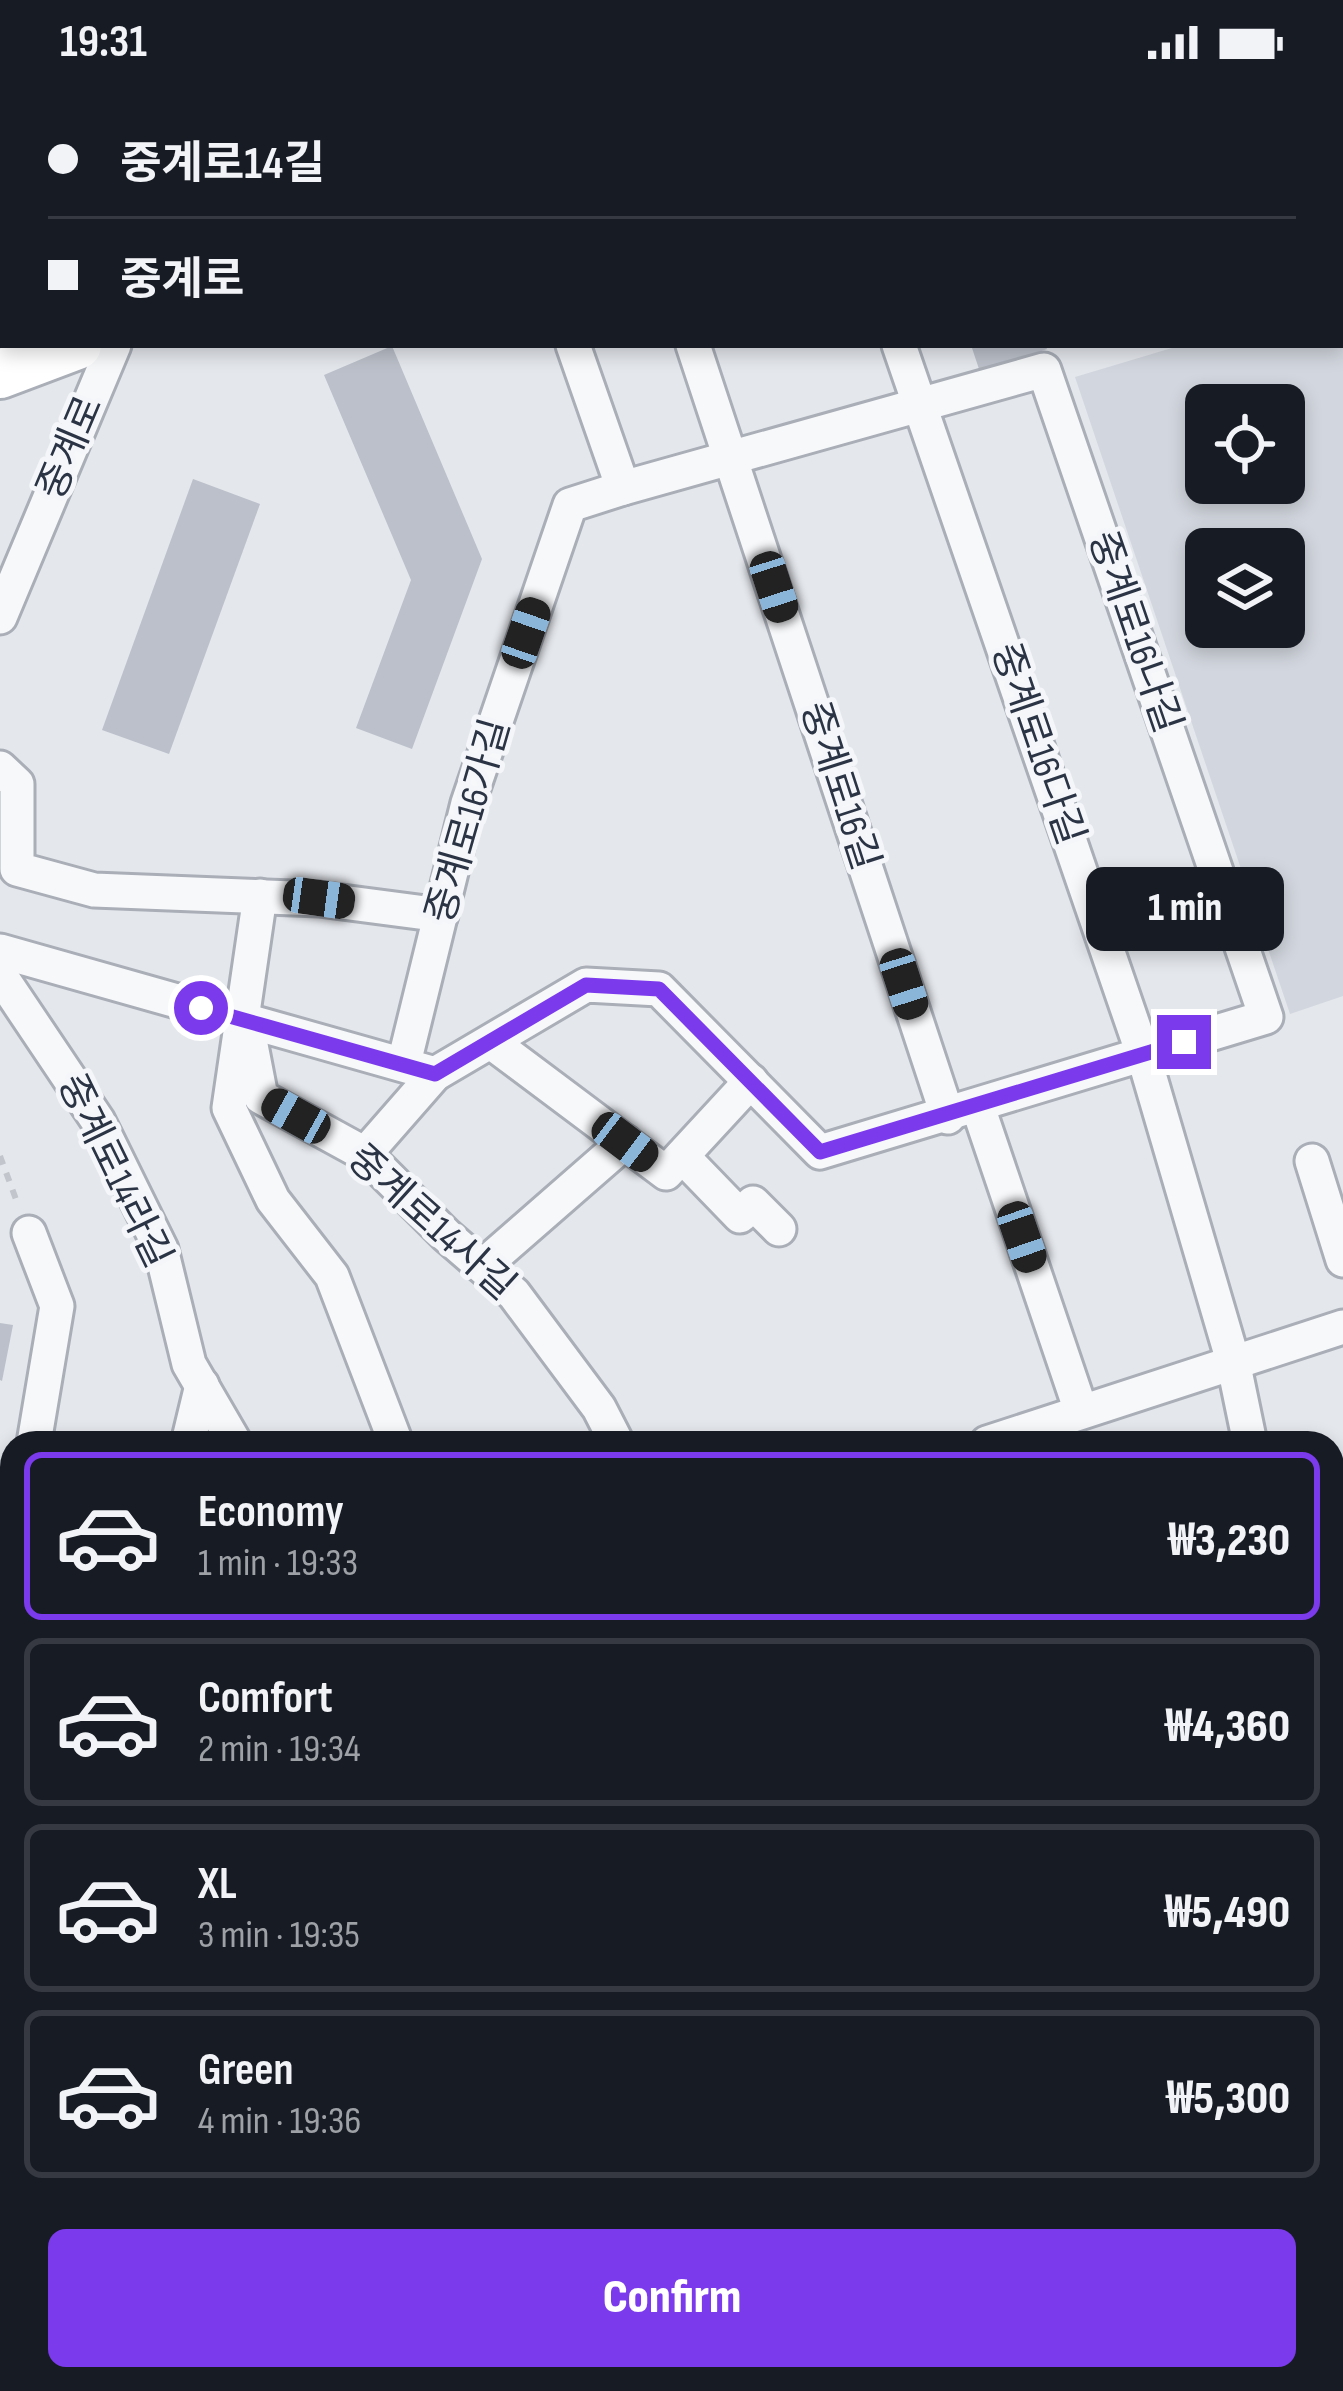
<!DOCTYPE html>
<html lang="en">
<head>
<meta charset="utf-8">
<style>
	:root { --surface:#171b24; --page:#242831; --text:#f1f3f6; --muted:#9ea1a6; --line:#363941; --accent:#7c3aed }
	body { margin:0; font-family:"Sofia Sans Condensed","Noto Sans KR",sans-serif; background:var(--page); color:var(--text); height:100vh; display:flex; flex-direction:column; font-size:45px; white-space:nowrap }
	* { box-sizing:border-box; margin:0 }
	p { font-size:39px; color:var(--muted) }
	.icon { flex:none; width:66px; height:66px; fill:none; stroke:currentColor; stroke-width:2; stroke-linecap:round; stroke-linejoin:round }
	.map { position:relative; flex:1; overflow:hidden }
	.side { position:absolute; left:0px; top:1347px; width:1344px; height:960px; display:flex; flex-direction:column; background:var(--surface); border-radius:36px 36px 0 0; box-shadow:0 6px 18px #0003 }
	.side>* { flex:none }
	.guide { position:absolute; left:0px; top:0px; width:1344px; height:264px; box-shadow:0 6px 18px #0003; display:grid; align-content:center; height:264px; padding:0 48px; background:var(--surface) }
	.fabs { position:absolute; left:1185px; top:300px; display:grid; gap:24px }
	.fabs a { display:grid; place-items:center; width:120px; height:120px; border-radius:18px; background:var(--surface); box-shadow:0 6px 18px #0003; font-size:60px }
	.end { position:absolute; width:54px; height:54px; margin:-27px; border:15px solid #7c3aed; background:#fff; box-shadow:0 0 0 6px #fff }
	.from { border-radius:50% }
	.bubble { position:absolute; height:84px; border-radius:18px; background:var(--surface); box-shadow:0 6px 18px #0003; font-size:39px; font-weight:800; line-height:84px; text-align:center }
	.car { position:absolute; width:36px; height:72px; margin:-36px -18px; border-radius:15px; box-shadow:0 0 9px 3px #0007; background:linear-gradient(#222 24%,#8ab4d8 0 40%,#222 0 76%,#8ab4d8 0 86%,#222 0) }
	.guide b { display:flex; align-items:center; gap:42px; height:114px; font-size:45px }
	.guide b+b { border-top:3px solid var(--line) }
	.guide i { width:30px; height:30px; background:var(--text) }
	ul { padding:21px 0 0; list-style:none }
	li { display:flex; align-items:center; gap:36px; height:168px; margin:0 24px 18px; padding:0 24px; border:6px solid var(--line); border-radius:18px }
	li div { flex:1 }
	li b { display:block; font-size:45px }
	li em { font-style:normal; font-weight:800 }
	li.on { border-color:var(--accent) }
	li>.icon { width:108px; height:108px; stroke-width:1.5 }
	.button { display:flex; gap:24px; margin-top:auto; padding:24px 48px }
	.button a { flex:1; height:138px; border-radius:18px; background:var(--accent); color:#fff; font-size:48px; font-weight:800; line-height:138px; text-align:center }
	.status { display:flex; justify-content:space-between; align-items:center; height:84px; padding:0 60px; background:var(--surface); direction:ltr }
	.status svg { height:33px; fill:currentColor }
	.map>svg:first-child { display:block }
</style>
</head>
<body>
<div class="status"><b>19:31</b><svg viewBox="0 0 49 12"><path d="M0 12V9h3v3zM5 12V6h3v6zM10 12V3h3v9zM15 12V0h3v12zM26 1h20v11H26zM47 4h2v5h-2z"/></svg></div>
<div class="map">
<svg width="1343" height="2307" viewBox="0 0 1343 2307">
	<rect width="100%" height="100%" fill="#e4e7ec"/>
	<g fill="#d2d6de" fill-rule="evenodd">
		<polygon points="125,0 666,0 661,3"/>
		<path d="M1343 213V912L1290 930 1075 293 1182 261H1341ZM1206 321H1284V399H1206ZM1206 465H1284V543H1206Z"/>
	</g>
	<g fill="#c9d6c5">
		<polygon points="1332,1833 1343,1850 1343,2291 1332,2295"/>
		<polygon points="973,2295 1332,2295 1298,2307 979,2307"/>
	</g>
	<g fill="#bbc0ca">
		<polygon points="971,261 1045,261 1047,265 980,288"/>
		<polygon points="392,262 482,475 412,665 356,644 411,496 324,291"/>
		<polygon points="193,395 260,420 169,670 102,646"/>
		<polygon points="0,1239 13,1241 2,1297 0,1296"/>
		<polygon points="12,2013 12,2064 0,2049 0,2022"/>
		<polygon points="12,2262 12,2295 59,2295 65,2307 0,2307 0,2269"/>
		<polygon points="213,2295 281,2295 288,2307 220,2307"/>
	</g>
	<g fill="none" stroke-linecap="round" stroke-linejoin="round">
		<defs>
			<g id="street">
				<polyline points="803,0 804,3"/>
				<polyline points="693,261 948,1033"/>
				<polyline points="899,261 1143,970 1233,1277 1250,1359"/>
				<polyline points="0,533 114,261"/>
				<polyline points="0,684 17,700 17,785 94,806 319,815 441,831"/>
				<polyline points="260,812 229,1024 273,1116 332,1192 396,1359"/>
				<polyline points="0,867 435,990 586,901 659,905 820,1068 1266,933 1044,286 623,404"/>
				<polyline points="0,891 98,1037 161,1165 189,1280 235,1359"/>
				<polyline points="250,956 261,1013 365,1070 446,1151 514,1210 599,1324 617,1359"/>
				<polyline points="491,958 666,1089 751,997"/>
				<polyline points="404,979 468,719 570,421 623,404 573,261"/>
				<polyline points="978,1023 1081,1327"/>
				<polyline points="365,1070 435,990"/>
				<polyline points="682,1072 740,1132 753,1119 779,1145"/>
				<polyline points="1312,1077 1343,1176"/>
				<polyline points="29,1149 57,1222 34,1359"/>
				<polyline points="483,1182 625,1058"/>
				<polyline points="188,1359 202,1301"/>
				<polyline points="987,1359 1343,1243"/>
				<polyline points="0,1568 12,1494"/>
				<polyline points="0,1741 12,1739"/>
				<polyline points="0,1827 12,1838"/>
				<polyline points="335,2295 342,2307"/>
				<polyline points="875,2307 900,2295"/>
			</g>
			<g id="secondary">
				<polyline points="107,0 108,3"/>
				<polyline points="0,290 77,261"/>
			</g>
		</defs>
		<use href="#street" stroke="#a9aeb7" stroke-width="39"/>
		<use href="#secondary" stroke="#a9aeb7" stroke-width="54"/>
		<g stroke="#c2c5cb" stroke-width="6" stroke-dasharray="9 9" stroke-linecap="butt">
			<polyline points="0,1072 17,1118"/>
			<polyline points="1332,1677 1343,1692"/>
			<polyline points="1332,2240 1343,2247"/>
		</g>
		<use href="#street" stroke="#f7f8fa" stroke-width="33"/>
		<use href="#secondary" stroke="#fff" stroke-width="48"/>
	</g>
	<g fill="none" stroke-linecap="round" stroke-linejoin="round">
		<polyline stroke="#7c3aed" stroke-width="15" points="201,924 435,990 586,901 659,905 820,1068 1184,958"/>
	</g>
	<g text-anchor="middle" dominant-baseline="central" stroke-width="10" stroke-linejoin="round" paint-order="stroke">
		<g font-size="39" fill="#2b3445" stroke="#f4f6f9">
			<text transform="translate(71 364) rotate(-67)">중계로</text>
			<text transform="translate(1134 548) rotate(71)">중계로16나길</text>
			<text transform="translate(1037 660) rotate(71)">중계로16다길</text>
			<text transform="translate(839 702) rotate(72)">중계로16길</text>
			<text transform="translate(469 737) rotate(-74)">중계로16가길</text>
			<text transform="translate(114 1087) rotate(64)">중계로14라길</text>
			<text transform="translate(431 1139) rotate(42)">중계로14사길</text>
		</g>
	</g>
</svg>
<div class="fabs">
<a><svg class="icon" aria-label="locate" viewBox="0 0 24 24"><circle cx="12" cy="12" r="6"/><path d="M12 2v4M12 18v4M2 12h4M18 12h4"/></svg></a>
<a><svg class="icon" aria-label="layers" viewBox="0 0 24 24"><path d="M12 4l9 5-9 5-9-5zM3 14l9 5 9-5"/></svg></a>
</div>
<i class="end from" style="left:201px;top:924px"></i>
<i class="end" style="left:1184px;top:958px"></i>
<div class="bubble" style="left:1086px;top:783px;width:198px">1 min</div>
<i class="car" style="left:774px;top:503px;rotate:162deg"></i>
<i class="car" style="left:526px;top:549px;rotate:19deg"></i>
<i class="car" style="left:319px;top:814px;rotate:98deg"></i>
<i class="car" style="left:904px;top:900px;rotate:162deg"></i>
<i class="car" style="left:296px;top:1032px;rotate:299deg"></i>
<i class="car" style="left:625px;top:1058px;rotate:127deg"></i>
<i class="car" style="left:1022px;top:1153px;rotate:161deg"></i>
<div class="guide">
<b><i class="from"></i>중계로14길</b>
<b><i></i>중계로</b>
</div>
<section class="side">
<ul>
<li class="on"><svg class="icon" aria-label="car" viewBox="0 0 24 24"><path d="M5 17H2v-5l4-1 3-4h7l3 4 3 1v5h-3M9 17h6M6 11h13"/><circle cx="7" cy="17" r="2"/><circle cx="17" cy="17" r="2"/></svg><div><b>Economy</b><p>1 min · 19:33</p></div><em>₩3,230</em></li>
<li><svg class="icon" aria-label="car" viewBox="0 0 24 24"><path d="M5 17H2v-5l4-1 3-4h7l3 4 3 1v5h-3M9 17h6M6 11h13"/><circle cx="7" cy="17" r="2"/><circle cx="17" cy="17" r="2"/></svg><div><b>Comfort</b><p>2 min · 19:34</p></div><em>₩4,360</em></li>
<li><svg class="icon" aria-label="car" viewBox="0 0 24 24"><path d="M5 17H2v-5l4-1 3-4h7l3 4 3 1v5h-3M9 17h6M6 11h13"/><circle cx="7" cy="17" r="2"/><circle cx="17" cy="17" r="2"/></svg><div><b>XL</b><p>3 min · 19:35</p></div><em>₩5,490</em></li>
<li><svg class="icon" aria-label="car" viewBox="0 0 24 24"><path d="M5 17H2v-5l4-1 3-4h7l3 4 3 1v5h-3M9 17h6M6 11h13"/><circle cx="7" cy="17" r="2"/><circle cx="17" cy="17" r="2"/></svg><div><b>Green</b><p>4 min · 19:36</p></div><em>₩5,300</em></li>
</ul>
<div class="button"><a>Confirm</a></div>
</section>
</div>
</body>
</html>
